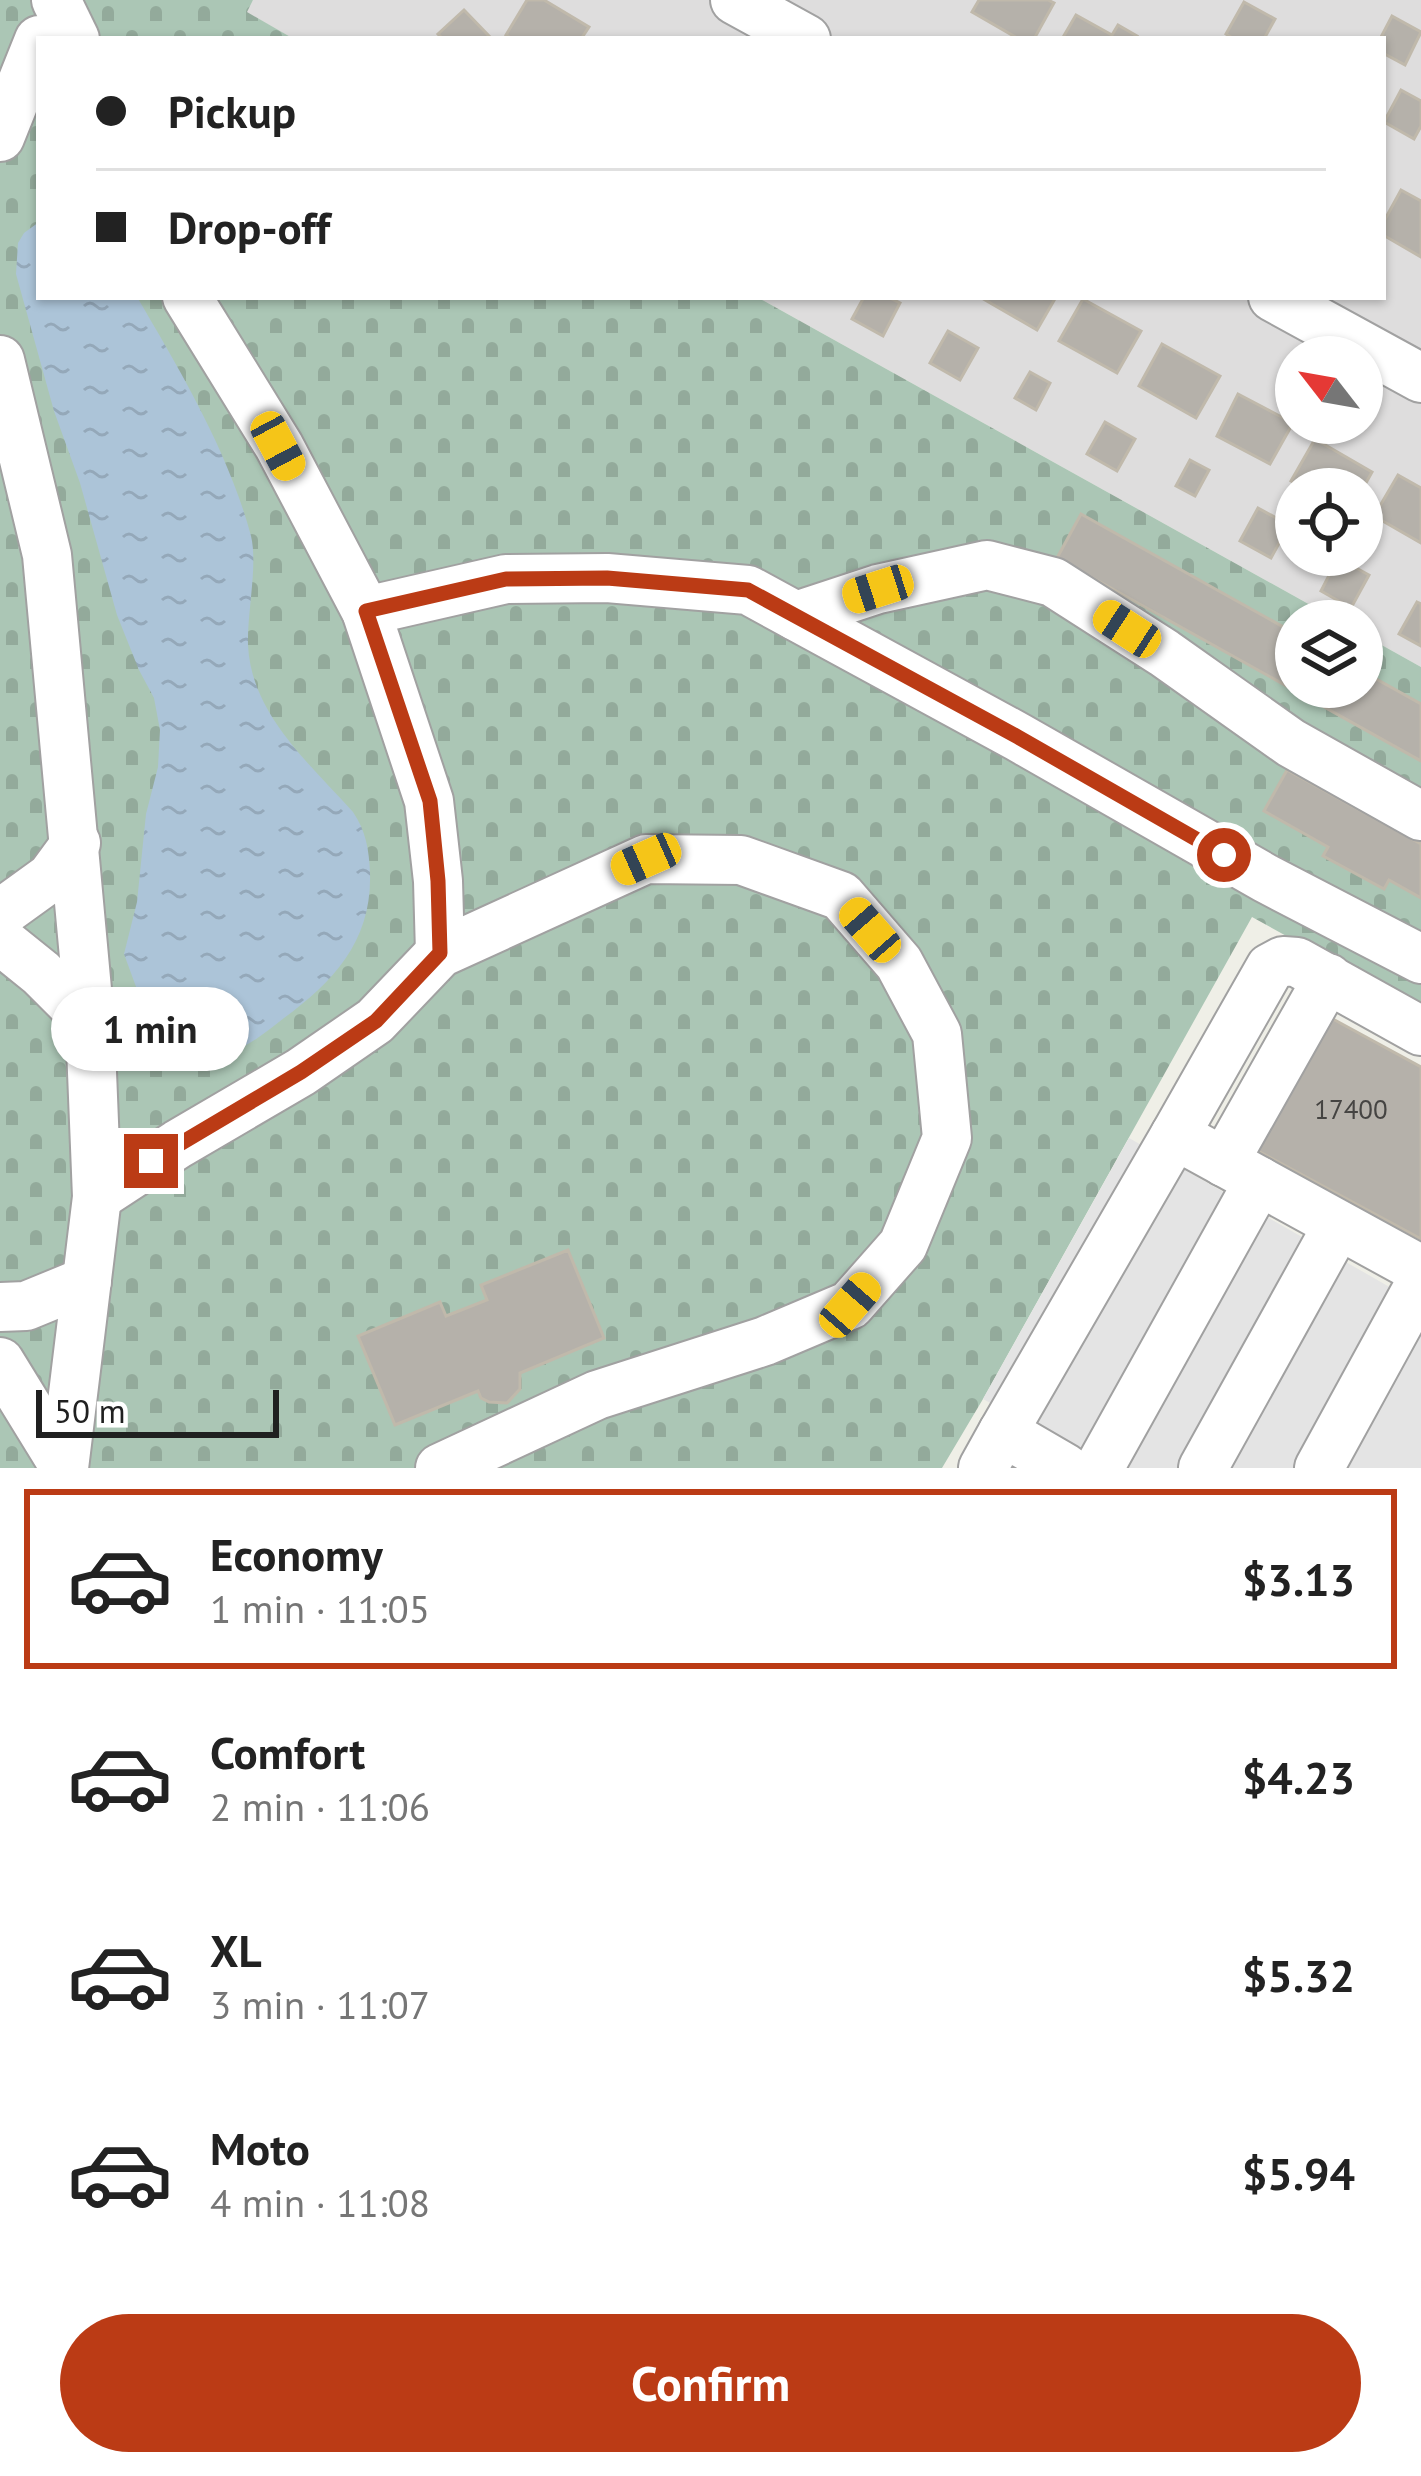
<!DOCTYPE html>
<html lang="en">
<head>
<meta charset="utf-8">
<style>
	:root { --surface:#fff; --page:#f2f2f2; --text:#222; --muted:#767676; --line:#e0e0e0; --accent:#bb3b15 }
	body { margin:0; font-family:"PT Sans",sans-serif; background:var(--page); color:var(--text); height:100vh; display:flex; flex-direction:column; font-size:45px; white-space:nowrap }
	* { box-sizing:border-box; margin:0 }
	p { font-size:39px; color:var(--muted) }
	.icon { flex:none; width:66px; height:66px; fill:none; stroke:currentColor; stroke-width:2; stroke-linecap:round; stroke-linejoin:round }
	.map { position:relative; height:1468px; overflow:hidden }
	.side { display:flex; flex-direction:column; background:var(--surface); flex:1 }
	.side>* { flex:none }
	.guide { position:absolute; left:36px; top:36px; width:1350px; height:264px; border-radius:0px; box-shadow:0 3px 9px #0004; display:grid; align-content:center; height:264px; padding:0 60px; background:var(--surface) }
	.needle { width:78px; rotate:301deg }
	.controls { position:absolute; left:1275px; top:336px; display:grid; gap:24px }
	.controls a { display:grid; place-items:center; width:108px; height:108px; border-radius:50%; background:var(--surface); box-shadow:0 3px 9px #0004; font-size:60px }
	.scale { position:absolute; left:36px; bottom:30px; width:243px; box-sizing:border-box; padding-left:12px; border:6px solid #202020; border-top:0; font-size:33px; line-height:42px; white-space:nowrap; color:#202020; -webkit-text-stroke:9px #fff; paint-order:stroke }
	.end { position:absolute; width:54px; height:54px; margin:-27px; border:15px solid #bb3b15; background:#fff; box-shadow:0 0 0 6px #fff }
	.from { border-radius:50% }
	.bubble { position:absolute; height:84px; border-radius:42px; background:var(--surface); box-shadow:0 3px 9px #0004; font-size:39px; font-weight:700; line-height:84px; text-align:center }
	.car { position:absolute; width:36px; height:72px; margin:-36px -18px; border-radius:15px; box-shadow:0 0 9px 3px #0007; background:linear-gradient(#f5c518 24%,#345 0 40%,#f5c518 0 76%,#345 0 86%,#f5c518 0) }
	.guide b { display:flex; align-items:center; gap:42px; height:114px; font-size:45px }
	.guide b+b { border-top:3px solid var(--line) }
	.guide i { width:30px; height:30px; background:var(--text) }
	ul { padding:21px 0 0; list-style:none }
	li { display:flex; align-items:center; gap:36px; height:180px; margin:0 24px 18px; padding:0 36px; border:6px solid transparent; border-radius:0px }
	li div { flex:1 }
	li b { display:block; font-size:45px }
	li em { font-style:normal; font-weight:700 }
	li.on { border-color:var(--accent) }
	li>.icon { width:108px; height:108px; stroke-width:1.5 }
	.primary-button { display:flex; gap:24px; margin-top:auto; padding:24px 60px }
	.primary-button a { flex:1; height:138px; border-radius:72px; background:var(--accent); color:#fff; font-size:48px; font-weight:700; line-height:138px; text-align:center }
	.map>svg:first-child { display:block }
</style>
</head>
<body>
<div class="map">
<svg width="1421" height="1468" viewBox="0 0 1421 1468">
	<defs>
		<pattern id="cemetery-stones" width="16" height="16" patternUnits="userSpaceOnUse" patternTransform="scale(3)"><rect width="16" height="16" fill="#abc6b5"/><path d="M2 7V4a2 2 0 0 1 4 0v3zM10 15v-3a2 2 0 0 1 4 0v3z" fill="#93aa9b"/></pattern>
		<pattern id="water-ripples" width="26" height="14" patternUnits="userSpaceOnUse" patternTransform="scale(3)"><rect width="26" height="14" fill="#acc4d8"/><path d="M2 4q2-2 4 0t4 0M15 11q2-2 4 0t4 0" fill="none" stroke="#94a8b9"/></pattern>
	</defs>
	<rect width="100%" height="100%" fill="#efefe7"/>
	<path fill="#dedddd" fill-rule="evenodd" d="M253 0H1421V667L1362 634V621H1339L757 297H1383V39H294L246 12ZM1296 357H1362V423H1296ZM1296 489H1362V555H1296Z"/>
	<polygon fill="url(#cemetery-stones)" points="0,0 253,0 247,12 294,39 39,39 39,297 757,297 1339,621 1296,621 1296,687 1362,687 1362,634 1421,667 1421,1010 1252,917 983,1399 942,1468 0,1468"/>
	<polygon fill="#e4e4e4" points="1129,1138 1421,1305 1421,1468 1109,1468 983,1399"/>
	<path fill="url(#water-ripples)" d="M39 222V297H137C180 370 229 453 251 536 258 565 247 613 248 645 251 714 310 764 353 812 366 831 369 850 370 873 372 940 335 980 284 1018 267 1031 250 1046 229 1053 195 1066 185 1040 159 1042L155 1031 145 1023 142 1003 124 954 137 902 146 814 158 767 160 730 154 698 139 670 117 615 80 483 54 411 16 274 18 243 24 233Z"/>
	<g fill="#b5b1aa" stroke="#c0b9ab" stroke-width="3">
		<polygon points="527,0 544,0 589,27 581,39 513,39 506,35"/>
		<polygon points="979,0 1048,0 1054,3 1034,39 1019,39 972,12"/>
		<polygon points="1244,2 1275,19 1264,39 1234,39 1226,34"/>
		<polygon points="464,10 490,37 488,39 443,39 438,34"/>
		<polygon points="1076,15 1112,35 1118,25 1137,36 1135,39 1062,39"/>
		<polygon points="1392,16 1421,32 1405,65 1383,53 1383,39 1380,39"/>
		<polygon points="1401,90 1421,101 1421,126 1414,139 1384,122"/>
		<polygon points="1401,190 1421,201 1421,257 1383,235 1383,223"/>
		<polygon points="864,297 888,297 900,303 883,336 852,319"/>
		<polygon points="980,297 1056,297 1037,330"/>
		<polygon points="1083,299 1141,331 1117,373 1059,341"/>
		<polygon points="948,331 978,348 960,380 930,363"/>
		<polygon points="1162,344 1220,376 1196,418 1139,386"/>
		<polygon points="1030,372 1050,383 1036,410 1015,398"/>
		<polygon points="1238,394 1293,423 1270,464 1217,436"/>
		<polygon points="1105,422 1135,439 1117,471 1087,454"/>
		<polygon points="1315,439 1372,472 1362,490 1305,489 1291,481"/>
		<polygon points="1190,460 1209,470 1195,496 1176,486"/>
		<polygon points="1398,475 1421,488 1421,543 1374,516"/>
		<polygon points="1258,508 1289,525 1271,558 1240,541"/>
		<polygon points="1081,514 1296,634 1296,687 1362,687 1362,671 1421,704 1421,761 1057,558"/>
		<polygon points="1338,558 1369,575 1351,608 1321,591"/>
		<polygon points="1417,602 1421,604 1421,646 1399,634"/>
		<polygon points="1287,770 1421,844 1421,898 1389,880 1384,889 1323,856 1328,847 1264,811"/>
		<polygon points="1331,1018 1421,1067 1421,1239 1258,1151"/>
		<polygon points="568,1250 604,1338 520,1373 520,1389 507,1403 489,1402 481,1398 478,1391 395,1425 358,1336 440,1302 446,1316 487,1300 481,1285"/>
	</g>
	<g fill="none" stroke-linecap="round" stroke-linejoin="round">
		<defs>
			<g id="minor">
				<polyline points="56,0 75,39"/>
				<polyline points="735,0 806,39"/>
				<polyline points="0,137 39,40"/>
				<polyline points="187,297 279,446 366,611 429,801 438,881 440,953"/>
				<polyline points="1273,297 1421,378"/>
				<polyline points="0,360 47,555 90,1022 97,1197 64,1468"/>
				<polyline points="366,611 506,579 607,578 748,590 1018,737 1265,878 1421,959"/>
				<polyline points="796,616 878,589 987,565 1053,582 1164,653 1291,743 1421,816"/>
				<polyline points="0,909 8,908 51,877 76,843"/>
				<polyline points="0,940 41,973 90,1022"/>
				<polyline points="1175,1135 1270,968 1283,961 1297,962 1421,1031"/>
				<polyline points="1224,1162 1328,978"/>
				<polyline points="97,1197 178,1144 301,1072 375,1021 440,953 646,859 741,860 841,896 899,963 937,1034 947,1138 903,1245 850,1305 765,1341 597,1395 440,1468"/>
				<polyline points="0,1307 26,1306 87,1281"/>
				<polyline points="0,1362 64,1466"/>
				<polyline points="1003,1432 1175,1135 1421,1270"/>
				<polyline points="983,1468 1003,1432 1065,1468"/>
				<polyline points="1099,1468 1259,1181"/>
				<polyline points="1203,1468 1338,1225"/>
				<polyline points="1319,1468 1421,1282"/>
			</g>
		</defs>
		<use href="#minor" stroke="#a1a1a1" stroke-width="52"/>
		<use href="#minor" stroke="#fff" stroke-width="48"/>
	</g>
	<g fill="none" stroke-linecap="round" stroke-linejoin="round">
		<polyline stroke="#bb3b15" stroke-width="15" points="151,1161 301,1072 376,1021 440,953 438,881 430,801 366,611 506,579 607,578 748,590 1018,737 1224,855"/>
	</g>
	<g text-anchor="middle" dominant-baseline="central" stroke-width="12" stroke-linejoin="round" paint-order="stroke">
		<g font-size="27" fill="#454442">
			<text x="1351" y="1109">17400</text>
		</g>
	</g>
</svg>
<div class="controls">
<a><svg class="needle" viewBox="-14 -14 28 28"><path d="M0-13l5 13h-10z" fill="#e53935"/><path d="M0 13l5-13h-10z" fill="#767676"/></svg></a>
<a><svg class="icon" aria-label="locate" viewBox="0 0 24 24"><circle cx="12" cy="12" r="6"/><path d="M12 2v4M12 18v4M2 12h4M18 12h4"/></svg></a>
<a><svg class="icon" aria-label="layers" viewBox="0 0 24 24"><path d="M12 4l9 5-9 5-9-5zM3 14l9 5 9-5"/></svg></a>
</div>
<div class="scale">50 m</div>
<i class="end from" style="left:1224px;top:855px"></i>
<i class="end" style="left:151px;top:1161px"></i>
<div class="bubble" style="left:51px;top:987px;width:198px">1 min</div>
<i class="car" style="left:278px;top:446px;rotate:152deg"></i>
<i class="car" style="left:878px;top:589px;rotate:252deg"></i>
<i class="car" style="left:1127px;top:629px;rotate:303deg"></i>
<i class="car" style="left:646px;top:859px;rotate:246deg"></i>
<i class="car" style="left:870px;top:930px;rotate:319deg"></i>
<i class="car" style="left:850px;top:1305px;rotate:41deg"></i>
<div class="guide">
<b><i class="from"></i>Pickup</b>
<b><i></i>Drop-off</b>
</div>
</div>
<section class="side">
<ul>
<li class="on"><svg class="icon" aria-label="car" viewBox="0 0 24 24"><path d="M5 17H2v-5l4-1 3-4h7l3 4 3 1v5h-3M9 17h6M6 11h13"/><circle cx="7" cy="17" r="2"/><circle cx="17" cy="17" r="2"/></svg><div><b>Economy</b><p>1 min · 11:05</p></div><em>$3.13</em></li>
<li><svg class="icon" aria-label="car" viewBox="0 0 24 24"><path d="M5 17H2v-5l4-1 3-4h7l3 4 3 1v5h-3M9 17h6M6 11h13"/><circle cx="7" cy="17" r="2"/><circle cx="17" cy="17" r="2"/></svg><div><b>Comfort</b><p>2 min · 11:06</p></div><em>$4.23</em></li>
<li><svg class="icon" aria-label="car" viewBox="0 0 24 24"><path d="M5 17H2v-5l4-1 3-4h7l3 4 3 1v5h-3M9 17h6M6 11h13"/><circle cx="7" cy="17" r="2"/><circle cx="17" cy="17" r="2"/></svg><div><b>XL</b><p>3 min · 11:07</p></div><em>$5.32</em></li>
<li><svg class="icon" aria-label="car" viewBox="0 0 24 24"><path d="M5 17H2v-5l4-1 3-4h7l3 4 3 1v5h-3M9 17h6M6 11h13"/><circle cx="7" cy="17" r="2"/><circle cx="17" cy="17" r="2"/></svg><div><b>Moto</b><p>4 min · 11:08</p></div><em>$5.94</em></li>
</ul>
<div class="primary-button"><a>Confirm</a></div>
</section>
</body>
</html>
